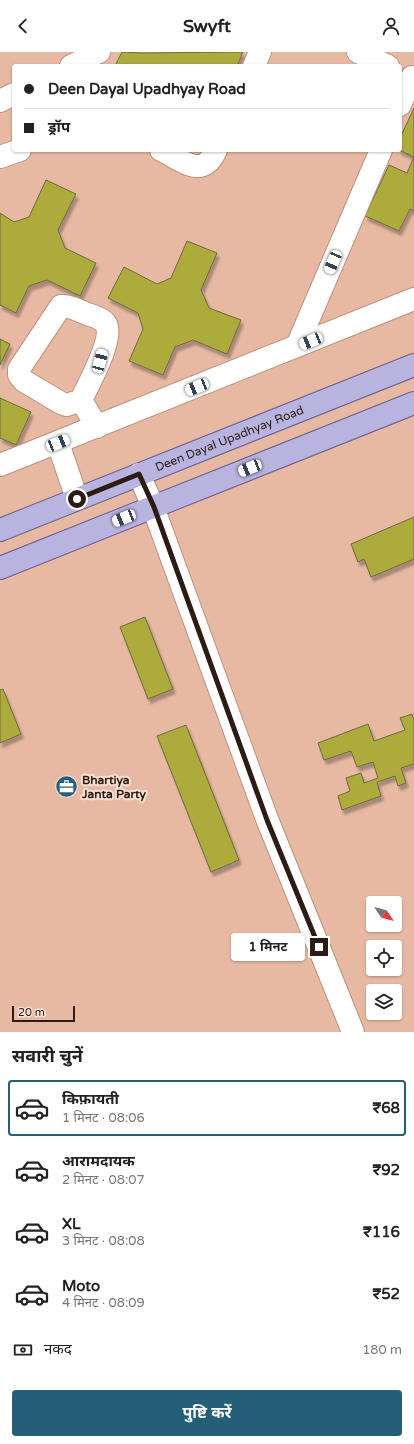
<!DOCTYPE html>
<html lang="hi">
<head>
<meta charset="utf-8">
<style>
	:root { --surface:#fff; --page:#f6f6f6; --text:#222; --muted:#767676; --line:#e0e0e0; --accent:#235f77 }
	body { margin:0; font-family:"Varela Round","Noto Sans Devanagari",sans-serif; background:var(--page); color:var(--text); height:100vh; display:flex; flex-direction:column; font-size:15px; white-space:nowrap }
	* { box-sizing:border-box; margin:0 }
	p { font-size:13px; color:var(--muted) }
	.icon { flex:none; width:22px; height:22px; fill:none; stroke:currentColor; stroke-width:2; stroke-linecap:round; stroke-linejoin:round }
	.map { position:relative; height:980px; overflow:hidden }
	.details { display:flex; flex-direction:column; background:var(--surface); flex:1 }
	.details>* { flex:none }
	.guide { position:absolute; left:12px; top:12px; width:390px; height:88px; border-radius:4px; box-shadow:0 1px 3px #0004; display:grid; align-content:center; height:88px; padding:0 12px; background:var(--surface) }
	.needle { width:26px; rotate:125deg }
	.fabs { position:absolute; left:366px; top:844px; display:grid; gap:8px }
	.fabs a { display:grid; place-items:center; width:36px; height:36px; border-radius:4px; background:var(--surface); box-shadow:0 1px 3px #0004; font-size:20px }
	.scale { position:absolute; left:12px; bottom:10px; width:63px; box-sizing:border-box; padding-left:4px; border:2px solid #2d1c14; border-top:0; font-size:11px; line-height:14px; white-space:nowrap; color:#2d1c14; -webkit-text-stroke:3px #f7dfd4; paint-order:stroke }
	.end { position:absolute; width:18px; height:18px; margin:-9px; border:5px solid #2d1c14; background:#fff; box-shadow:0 0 0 2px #fff }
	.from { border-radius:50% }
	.bubble { position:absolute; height:28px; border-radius:4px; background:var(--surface); box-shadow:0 1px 3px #0004; font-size:13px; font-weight:700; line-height:28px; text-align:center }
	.car { position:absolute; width:12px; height:24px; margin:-12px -6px; border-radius:5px; box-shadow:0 0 3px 1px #0007; background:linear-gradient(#fff 24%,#345 0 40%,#fff 0 76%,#345 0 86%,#fff 0) }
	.guide b { display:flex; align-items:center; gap:14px; height:38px; font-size:15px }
	.guide b+b { border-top:1px solid var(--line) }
	.guide i { width:10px; height:10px; background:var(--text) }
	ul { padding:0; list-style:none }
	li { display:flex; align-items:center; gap:12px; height:56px; margin:0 8px 6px; padding:0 4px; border:2px solid transparent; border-radius:4px }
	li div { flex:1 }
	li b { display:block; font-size:15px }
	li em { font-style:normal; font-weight:700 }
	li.current { border-color:var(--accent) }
	li>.icon { width:36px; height:36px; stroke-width:1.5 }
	h2 { padding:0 12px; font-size:18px; line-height:48px }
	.pay { display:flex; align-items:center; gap:10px; height:44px; padding:0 12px; font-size:15px }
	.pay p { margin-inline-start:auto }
	.action { display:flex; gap:8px; margin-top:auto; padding:8px 12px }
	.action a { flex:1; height:46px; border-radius:4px; background:var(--accent); color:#fff; font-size:16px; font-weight:700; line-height:46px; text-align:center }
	header { display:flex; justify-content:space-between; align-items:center; height:52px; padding:0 12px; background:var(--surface); font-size:18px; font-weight:700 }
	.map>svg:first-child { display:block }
</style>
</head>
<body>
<header><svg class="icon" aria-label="back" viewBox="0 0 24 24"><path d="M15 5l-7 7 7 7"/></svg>Swyft<svg class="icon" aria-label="person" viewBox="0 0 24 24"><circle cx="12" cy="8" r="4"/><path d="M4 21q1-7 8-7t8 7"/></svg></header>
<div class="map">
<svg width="414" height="980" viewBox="0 0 414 980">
	<defs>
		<filter id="shadow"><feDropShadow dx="2.5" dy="4.5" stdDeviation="1" flood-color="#0004"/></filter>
	</defs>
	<rect width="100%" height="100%" fill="#e7b9a3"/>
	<g fill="#aeab3e" stroke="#6b6a40" filter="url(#shadow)">
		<polygon points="122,0 142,1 243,0 237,14 115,14"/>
		<polygon points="414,56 414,159 410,157 399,179 365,164 389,113 407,121 414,105 399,98 400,86"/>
		<polygon points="46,128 76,142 58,178 65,196 96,211 80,244 47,228 29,234 16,261 0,253 0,161 14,170 29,165"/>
		<polygon points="187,189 217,201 201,238 209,256 241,268 227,302 193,288 175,295 163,323 129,309 143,277 138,261 108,246 124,215 157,232 171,226"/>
		<polygon points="0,287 10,292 0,313"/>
		<polygon points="0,346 31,360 16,393 0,386"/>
		<polygon points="414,465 414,507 371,525 364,507 358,510 351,492"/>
		<polygon points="145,565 173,637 148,647 120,575"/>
		<polygon points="3,637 21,682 0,691 0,638"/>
		<polygon points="412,662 414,668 414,712 401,716 406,731 398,734 395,724 377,730 381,744 342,758 338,744 350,739 346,726 361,721 364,731 378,726 373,710 357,715 351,699 324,708 318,691 368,672 374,689 405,678 400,666"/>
		<polygon points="186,673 239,808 211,820 157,684"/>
	</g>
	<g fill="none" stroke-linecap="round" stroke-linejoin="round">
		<defs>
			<g id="minor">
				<polyline points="358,0 388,14"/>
				<polyline points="71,14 99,0"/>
				<polyline points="254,14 260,0"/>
				<polyline points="0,49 14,42"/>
				<polyline points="400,53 412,25"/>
				<path d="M161 98C183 109 203 128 216 98"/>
				<polyline points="0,105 20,98"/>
				<polyline points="297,294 381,98"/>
				<path d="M81 348 67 353 61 351 24 329 19 323V317L61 254C71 254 78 258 87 262 93 264 102 266 106 272 114 287 88 333 81 348L97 375"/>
				<polyline points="58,391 77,447"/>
				<polyline points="0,413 414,247"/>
				<polyline points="139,422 153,455 267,767 353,980"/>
			</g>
			<g id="major">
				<path id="s1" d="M0 478 414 313"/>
				<polyline points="0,516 414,351"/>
			</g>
		</defs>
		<use href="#minor" stroke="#bd917b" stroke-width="24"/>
		<use href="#major" stroke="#685e8a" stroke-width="24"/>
		<use href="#minor" stroke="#fff" stroke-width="22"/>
		<use href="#major" stroke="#b8b3df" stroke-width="22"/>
	</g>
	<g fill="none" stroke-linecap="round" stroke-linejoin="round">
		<polyline stroke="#2d1c14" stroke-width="5" points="77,447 139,422 154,455 267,768 319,895"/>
	</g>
	<defs>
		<symbol id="office-disc" viewBox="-11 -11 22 22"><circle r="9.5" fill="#235f77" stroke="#f7dfd4"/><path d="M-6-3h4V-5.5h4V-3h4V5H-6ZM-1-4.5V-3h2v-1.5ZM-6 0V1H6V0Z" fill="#fff"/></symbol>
	</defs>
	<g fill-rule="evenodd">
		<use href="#office-disc" x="54" y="722" width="25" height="25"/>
	</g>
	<g text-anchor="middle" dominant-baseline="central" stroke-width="4" stroke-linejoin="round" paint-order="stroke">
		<g font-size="12" fill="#2d1c14" stroke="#f7dfd4">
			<text stroke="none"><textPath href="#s1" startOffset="247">Deen Dayal Upadhyay Road</textPath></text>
		</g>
		<g font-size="12" font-weight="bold" fill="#2d1c14" stroke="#f7dfd4" text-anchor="start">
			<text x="82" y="728">Bhartiya<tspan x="82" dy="14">Janta Party</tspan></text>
		</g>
	</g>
</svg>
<div class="fabs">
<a><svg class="needle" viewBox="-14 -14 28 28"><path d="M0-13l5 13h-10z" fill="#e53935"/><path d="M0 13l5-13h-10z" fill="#767676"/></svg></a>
<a><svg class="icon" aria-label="locate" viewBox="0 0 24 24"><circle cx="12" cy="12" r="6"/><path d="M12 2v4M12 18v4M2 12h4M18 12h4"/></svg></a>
<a><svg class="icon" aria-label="layers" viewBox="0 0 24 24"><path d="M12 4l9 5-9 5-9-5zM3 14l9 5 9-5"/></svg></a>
</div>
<div class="scale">20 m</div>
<i class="end from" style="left:77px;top:447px"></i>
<i class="end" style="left:319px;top:895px"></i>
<div class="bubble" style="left:231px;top:881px;width:74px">1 मिनट</div>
<i class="car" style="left:333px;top:210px;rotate:203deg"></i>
<i class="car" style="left:311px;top:289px;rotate:248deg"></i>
<i class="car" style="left:100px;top:309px;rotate:15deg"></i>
<i class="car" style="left:197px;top:335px;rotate:248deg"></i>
<i class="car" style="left:58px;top:391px;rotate:68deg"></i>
<i class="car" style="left:250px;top:416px;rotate:248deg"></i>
<i class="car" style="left:124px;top:466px;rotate:248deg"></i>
<div class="guide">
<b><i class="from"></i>Deen Dayal Upadhyay Road</b>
<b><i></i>ड्रॉप</b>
</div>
</div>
<section class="details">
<h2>सवारी चुनें</h2>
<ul>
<li class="current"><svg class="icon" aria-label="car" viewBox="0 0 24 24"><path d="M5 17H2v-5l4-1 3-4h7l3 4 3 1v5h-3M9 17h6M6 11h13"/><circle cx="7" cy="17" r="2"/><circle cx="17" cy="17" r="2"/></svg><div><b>किफ़ायती</b><p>1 मिनट · 08:06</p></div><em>₹68</em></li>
<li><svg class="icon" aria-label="car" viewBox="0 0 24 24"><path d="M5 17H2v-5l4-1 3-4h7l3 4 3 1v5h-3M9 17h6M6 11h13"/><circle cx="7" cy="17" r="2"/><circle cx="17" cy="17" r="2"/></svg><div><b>आरामदायक</b><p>2 मिनट · 08:07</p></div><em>₹92</em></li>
<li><svg class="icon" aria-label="car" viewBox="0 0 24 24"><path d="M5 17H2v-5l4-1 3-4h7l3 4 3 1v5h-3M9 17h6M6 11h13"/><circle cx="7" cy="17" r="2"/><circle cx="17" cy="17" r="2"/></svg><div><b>XL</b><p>3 मिनट · 08:08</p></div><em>₹116</em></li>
<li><svg class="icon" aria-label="car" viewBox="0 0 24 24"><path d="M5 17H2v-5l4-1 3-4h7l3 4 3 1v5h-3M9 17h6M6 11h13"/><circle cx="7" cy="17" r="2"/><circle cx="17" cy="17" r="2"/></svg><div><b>Moto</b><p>4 मिनट · 08:09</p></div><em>₹52</em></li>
</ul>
<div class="pay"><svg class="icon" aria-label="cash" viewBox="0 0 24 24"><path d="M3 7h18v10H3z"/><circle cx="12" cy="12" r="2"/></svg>नकद<p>180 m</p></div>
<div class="action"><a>पुष्टि करें</a></div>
</section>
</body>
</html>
